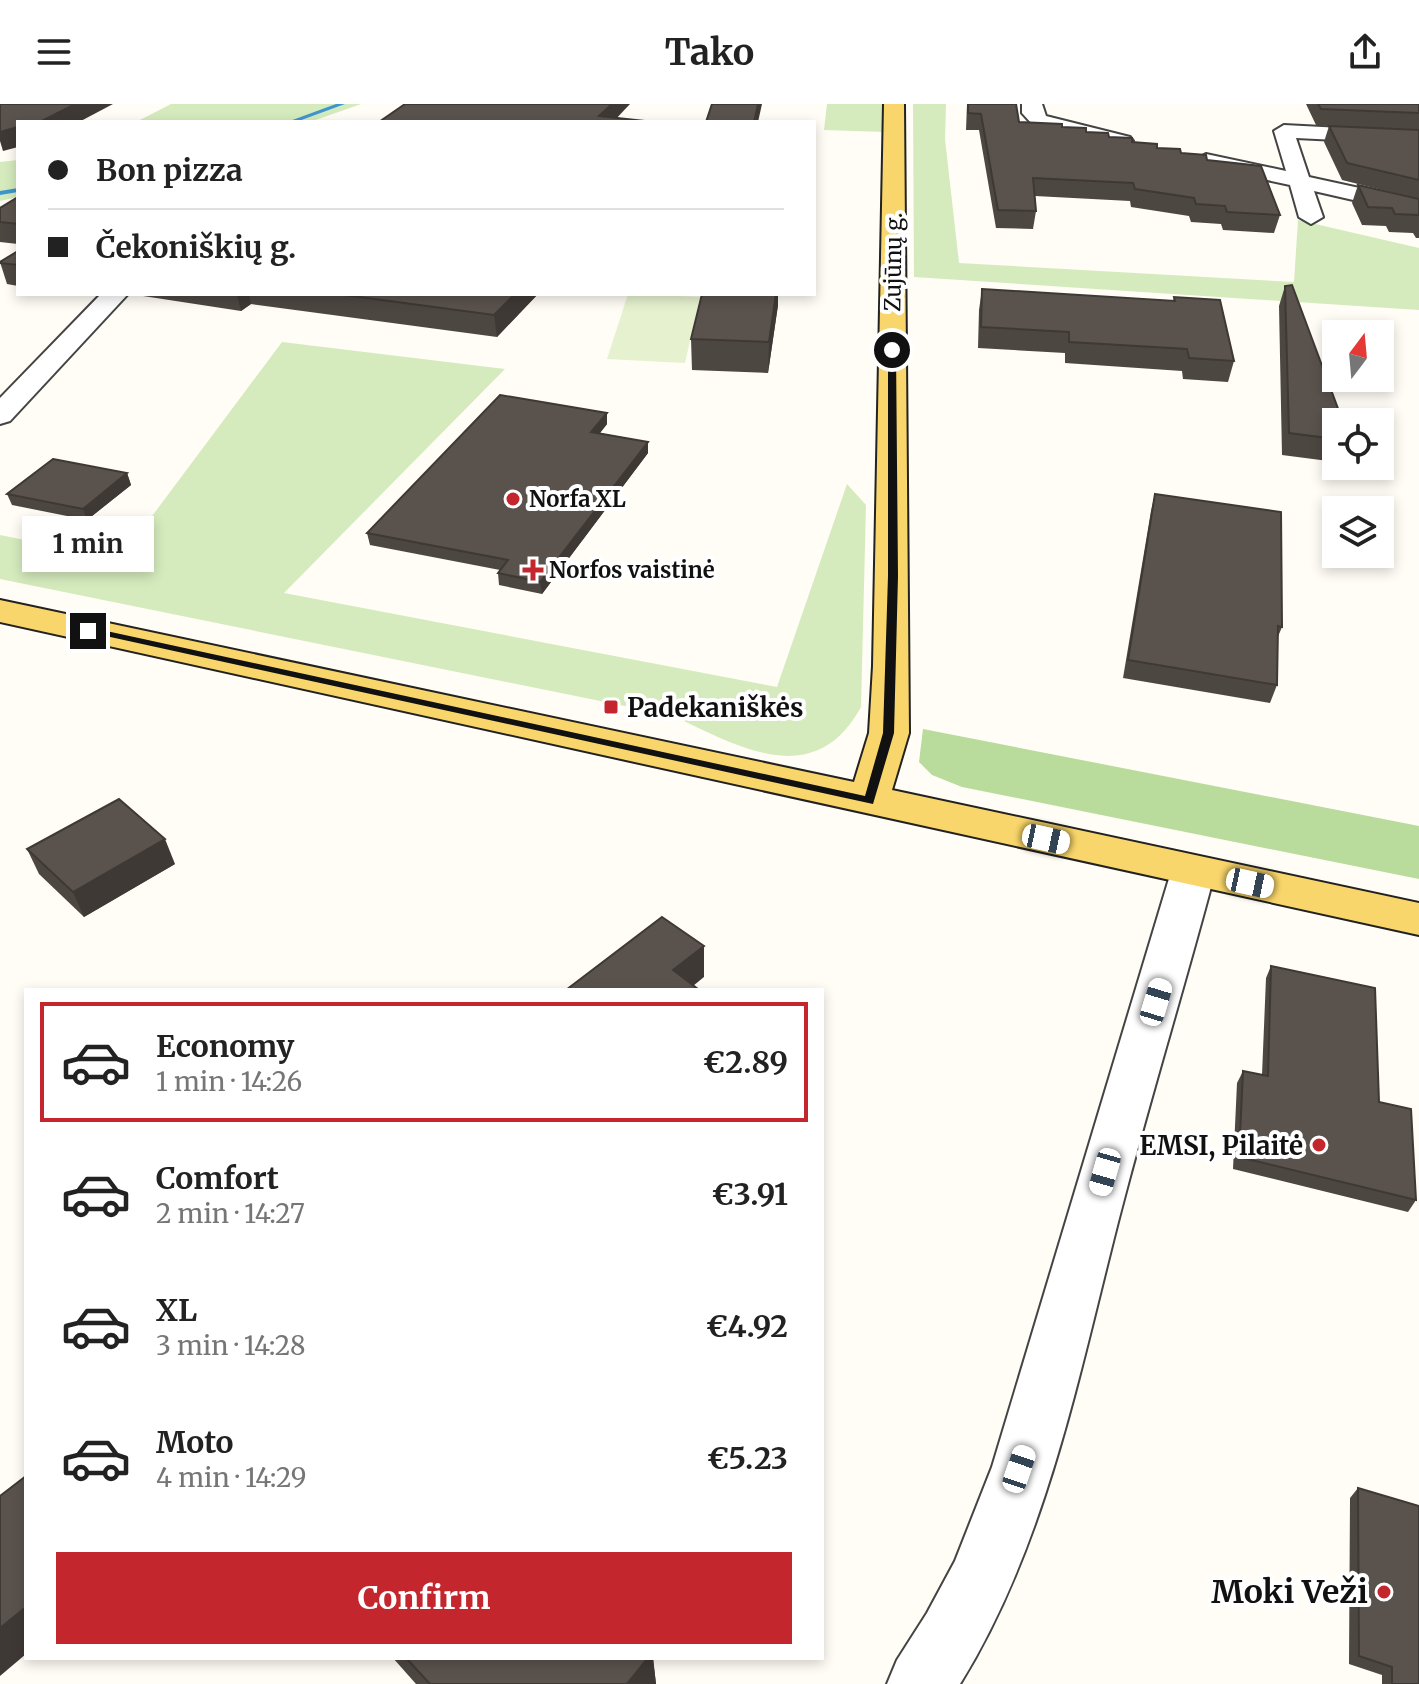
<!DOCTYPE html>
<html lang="en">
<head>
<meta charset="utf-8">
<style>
	:root { --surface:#fff; --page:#f6f6f6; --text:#222; --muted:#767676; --line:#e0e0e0; --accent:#c4262e }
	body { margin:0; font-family:Merriweather,serif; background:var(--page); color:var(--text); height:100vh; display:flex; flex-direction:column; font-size:30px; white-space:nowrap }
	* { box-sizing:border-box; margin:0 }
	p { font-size:26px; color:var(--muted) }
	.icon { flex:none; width:44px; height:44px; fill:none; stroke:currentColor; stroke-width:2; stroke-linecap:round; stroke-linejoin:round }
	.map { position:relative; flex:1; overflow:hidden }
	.details { position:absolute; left:24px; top:884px; width:800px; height:672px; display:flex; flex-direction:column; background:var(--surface); border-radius:0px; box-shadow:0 4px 12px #0003 }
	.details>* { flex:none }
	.hud { position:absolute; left:16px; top:16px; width:800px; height:176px; border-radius:0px; box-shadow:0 4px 12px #0003; display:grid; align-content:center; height:176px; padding:0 32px; background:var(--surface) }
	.needle { width:52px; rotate:16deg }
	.tools { position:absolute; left:1322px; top:216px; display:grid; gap:16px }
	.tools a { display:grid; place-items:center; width:72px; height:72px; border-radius:0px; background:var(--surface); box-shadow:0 4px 12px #0003; font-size:40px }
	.end { position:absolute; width:36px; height:36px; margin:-18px; border:10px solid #111; background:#fff; box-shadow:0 0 0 4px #fff }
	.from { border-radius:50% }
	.bubble { position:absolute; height:56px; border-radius:0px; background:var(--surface); box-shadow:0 4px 12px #0003; font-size:26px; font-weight:700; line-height:56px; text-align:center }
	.car { position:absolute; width:24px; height:48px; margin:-24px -12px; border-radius:10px; box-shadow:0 0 6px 2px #0007; background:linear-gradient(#fff 24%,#345 0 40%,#fff 0 76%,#345 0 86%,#fff 0) }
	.hud b { display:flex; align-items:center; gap:28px; height:76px; font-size:30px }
	.hud b+b { border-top:2px solid var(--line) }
	.hud i { width:20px; height:20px; background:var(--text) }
	ul { padding:14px 0 0; list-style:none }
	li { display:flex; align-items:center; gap:24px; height:120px; margin:0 16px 12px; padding:0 16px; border:4px solid transparent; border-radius:0px }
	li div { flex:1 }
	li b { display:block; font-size:30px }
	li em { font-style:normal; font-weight:700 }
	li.current { border-color:var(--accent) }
	li>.icon { width:72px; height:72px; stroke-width:1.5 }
	.cta { display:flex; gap:16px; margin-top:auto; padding:16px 32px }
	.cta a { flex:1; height:92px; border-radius:0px; background:var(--accent); color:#fff; font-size:32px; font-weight:700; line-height:92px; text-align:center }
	header { display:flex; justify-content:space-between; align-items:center; height:104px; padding:0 32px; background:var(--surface); font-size:36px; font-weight:700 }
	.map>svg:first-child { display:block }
</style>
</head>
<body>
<header><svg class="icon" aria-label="menu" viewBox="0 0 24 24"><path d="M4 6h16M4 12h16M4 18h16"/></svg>Tako<svg class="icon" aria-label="share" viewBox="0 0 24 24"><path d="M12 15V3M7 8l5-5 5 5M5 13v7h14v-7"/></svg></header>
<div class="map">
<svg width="1419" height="1580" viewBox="0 0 1419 1580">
	<rect width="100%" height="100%" fill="#fffdf5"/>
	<g fill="#d5ebbd">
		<polygon points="171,0 361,0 310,18 136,18"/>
		<polygon points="827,0 885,0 885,28 824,26"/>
		<polygon points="913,0 946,0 945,35 959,159 1294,178 1298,116 1419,144 1419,206 914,173"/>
		<polygon points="18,56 18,93 0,97 0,58"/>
		<path d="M282 238 505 265 284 489 777 583 847 380 866 401 861 603C815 687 740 644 674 612L0 475V431L120 455Z"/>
	</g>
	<polygon fill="#b9dc9c" points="923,625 1419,722 1419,775 962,683 932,671 919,658"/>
	<polygon fill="#e6f2cf" points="628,190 700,193 685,259 607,255"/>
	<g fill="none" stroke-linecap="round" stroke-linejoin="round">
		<g fill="#3f96cf" fill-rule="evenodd">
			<polygon points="336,0 345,0 296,18 287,18"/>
			<polygon points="18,84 18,88 0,91 0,87"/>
		</g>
		<defs>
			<g id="minor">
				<polygon points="1022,0 1042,0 1046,12 1130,33 1133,37 1123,43 1032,20 1022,9"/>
				<polygon points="1284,21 1419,28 1419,40 1296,34 1309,73 1419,97 1419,111 1314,87 1323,113 1311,120 1299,113 1290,81 1198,61 1195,56 1206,50 1286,67 1274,27"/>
				<polygon points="101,190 128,190 10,317 0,320 0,294"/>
				<path d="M1193 753 1208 757 1215 768C1184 885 1148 1001 1118 1118 1078 1274 1046 1441 960 1580H887L897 1556 927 1509 955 1457 992 1363 1171 768 1178 757Z"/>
			</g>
			<polygon id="major" points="884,0 904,0 909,629 892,686 1419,799 1419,831 0,518 0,496 854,678 869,629 873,562"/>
		</defs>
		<use href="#minor" stroke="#444" stroke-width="4"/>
		<use href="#major" stroke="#222" stroke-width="4"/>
		<use href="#minor" fill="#fff" fill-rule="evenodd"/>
		<use href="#major" fill="#f9d66b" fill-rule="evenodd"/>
	</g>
	<g fill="#4d4742">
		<polygon points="967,0 1016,0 1019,18 1062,23 1207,56 1280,111 1274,129 1223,126 1221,120 1191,118 1189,112 1131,103 1130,97 1035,92 1036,107 1033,125 996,124 979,26 966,26"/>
		<polygon points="1306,0 1419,0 1419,95 1342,76 1324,38 1329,22 1316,21"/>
		<polygon points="1358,81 1419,95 1419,134 1416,134 1413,129 1389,128 1386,122 1362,121 1352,99"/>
		<polygon points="18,93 18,140 0,138 0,104"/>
		<polygon points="18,147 18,182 7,180 0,158"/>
		<polygon points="1285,182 1336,318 1336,358 1282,351 1279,202"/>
		<polygon points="982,185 1173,197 1174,193 1234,257 1228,278 1183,275 1182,267 1065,259 1065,249 978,244 979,206"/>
		<polygon points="130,190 538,190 497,233 251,200 241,207"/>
		<polygon points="778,201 768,269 692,266 691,235"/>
		<polygon points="607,309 607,320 600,329 648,338 648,349 542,490 499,481 498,469 500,466 370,441 367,429"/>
		<polygon points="127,369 131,381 87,416 12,401 7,390"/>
		<polygon points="1155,390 1282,523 1277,535 1277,581 1270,599 1123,574 1151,407"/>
		<polygon points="27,745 175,760 84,813 39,770"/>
		<polygon points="1271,862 1379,998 1416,1096 1408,1108 1233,1065 1237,979 1243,967 1262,971 1266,874"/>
		<polygon points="1358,1384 1419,1580 1382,1580 1382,1571 1349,1560 1350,1394"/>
		<polygon points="393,1554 653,1554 656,1580 416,1580"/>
	</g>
	<g fill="#3f3936">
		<polygon points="75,0 113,0 79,18 39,18"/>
		<polygon points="612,0 630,0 613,18 599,12"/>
		<polygon points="758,0 762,0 758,18 754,18"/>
		<polygon points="18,23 18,43 3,47 0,37 0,28"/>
		<polygon points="237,190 249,190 251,200 241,207"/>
		<polygon points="515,190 538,190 497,233 494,211"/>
		<polygon points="776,190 778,190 778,201 768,269 769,238"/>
		<polygon points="607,309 607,320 592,339 591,328"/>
		<polygon points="648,338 648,349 542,490 540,478"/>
		<polygon points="127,369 131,381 87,416 83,405"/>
		<polygon points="165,735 175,760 84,813 73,788"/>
		<polygon points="704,842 704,873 688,886 673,866"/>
		<polygon points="26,1503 26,1550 0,1572 0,1524"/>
		<polygon points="648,1554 653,1554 656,1580 627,1580"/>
	</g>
	<g fill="#5a524d" stroke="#3f3936" stroke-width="2">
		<polygon points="0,0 75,0 40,18 18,18 18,23 0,28"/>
		<polygon points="405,0 612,0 599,12 654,18 379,18"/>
		<polygon points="712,0 758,0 754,18 706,18"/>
		<polygon points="968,0 1016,0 1019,18 1062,20 1062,23 1086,24 1086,28 1108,29 1109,33 1132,34 1132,38 1157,40 1157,44 1180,45 1181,49 1206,51 1207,56 1261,62 1280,111 1227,108 1225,102 1196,100 1194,94 1135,85 1133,79 1033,74 1036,107 998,106 981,10 968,9"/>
		<polygon points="1318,0 1419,0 1419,9 1321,5"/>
		<polygon points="1329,22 1419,26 1419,76 1347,59"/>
		<polygon points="1358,81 1419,95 1419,111 1395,110 1392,104 1368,103"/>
		<polygon points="18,93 18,120 0,118 0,104"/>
		<polygon points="18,147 18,161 0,159 0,158"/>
		<polygon points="1292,181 1343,318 1336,318 1336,335 1289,329 1285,182"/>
		<polygon points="982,185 1175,197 1174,193 1220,196 1234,257 1189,254 1187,245 1069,238 1069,228 981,223"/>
		<polygon points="337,190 515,190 494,211"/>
		<polygon points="702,190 776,190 769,238 691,235"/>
		<polygon points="500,291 607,309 591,328 648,338 540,478 498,469 508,456 367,429"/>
		<polygon points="53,355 127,369 83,405 7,390"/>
		<polygon points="1155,390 1281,408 1282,523 1278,522 1277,581 1128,556"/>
		<polygon points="119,695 165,735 73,788 27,745"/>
		<polygon points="662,813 704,842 673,866 698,885 696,886 566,886"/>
		<polygon points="1271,862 1375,884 1379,998 1411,1005 1416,1096 1239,1053 1243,967 1268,972"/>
		<polygon points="26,1372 26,1503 0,1524 0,1392"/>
		<polygon points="1358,1384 1419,1402 1419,1580 1392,1580 1392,1563 1359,1552"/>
		<polygon points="406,1554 648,1554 627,1580 430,1580"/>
	</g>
	<polygon fill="#111" points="892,244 896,246 898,472 894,629 873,700 83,527 88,523 865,692 883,629 888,472 888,246"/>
	<g fill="#c4262e" stroke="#fff" stroke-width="3">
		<circle cx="513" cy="395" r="8"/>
		<path d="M529 454h8v8h8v8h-8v8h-8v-8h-8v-8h8z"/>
		<rect x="603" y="595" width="16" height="16" rx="4"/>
		<circle cx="1319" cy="1041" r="8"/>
		<circle cx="1384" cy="1488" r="8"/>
	</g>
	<g text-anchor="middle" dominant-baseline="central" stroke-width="8" stroke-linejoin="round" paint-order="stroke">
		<g font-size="22" fill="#111" stroke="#fff">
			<text transform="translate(893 158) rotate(-89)">Zujūnų g.</text>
		</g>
		<g font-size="22" font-weight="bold" fill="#111" stroke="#fff" text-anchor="start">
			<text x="529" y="395">Norfa XL</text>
			<text x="549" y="466">Norfos vaistinė</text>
		</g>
		<g font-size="26" font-weight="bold" fill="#111" stroke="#fff" text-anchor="start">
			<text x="627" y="603">Padekaniškės</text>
			<text x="1303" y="1041" text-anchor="end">EMSI, Pilaitė</text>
		</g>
		<g font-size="32" font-weight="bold" fill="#111" stroke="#fff" text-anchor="end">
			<text x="1368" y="1488">Moki Veži</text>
		</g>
	</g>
</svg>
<div class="tools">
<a><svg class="needle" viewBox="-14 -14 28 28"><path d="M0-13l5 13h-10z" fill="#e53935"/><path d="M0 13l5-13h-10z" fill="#767676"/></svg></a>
<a><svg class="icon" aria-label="locate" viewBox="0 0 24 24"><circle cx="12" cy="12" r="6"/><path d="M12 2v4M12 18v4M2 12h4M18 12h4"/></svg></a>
<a><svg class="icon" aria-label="layers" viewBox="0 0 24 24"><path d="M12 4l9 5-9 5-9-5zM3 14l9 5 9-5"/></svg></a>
</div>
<i class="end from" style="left:892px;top:246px"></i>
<i class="end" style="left:88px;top:527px"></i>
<div class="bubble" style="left:22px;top:412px;width:132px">1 min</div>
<i class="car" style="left:1046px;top:735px;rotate:102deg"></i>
<i class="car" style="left:1250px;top:779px;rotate:102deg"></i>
<i class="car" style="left:1156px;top:898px;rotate:17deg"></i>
<i class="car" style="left:1105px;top:1068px;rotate:196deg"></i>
<i class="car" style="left:1019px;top:1365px;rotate:19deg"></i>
<div class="hud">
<b><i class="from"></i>Bon pizza</b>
<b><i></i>Čekoniškių g.</b>
</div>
<section class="details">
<ul>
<li class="current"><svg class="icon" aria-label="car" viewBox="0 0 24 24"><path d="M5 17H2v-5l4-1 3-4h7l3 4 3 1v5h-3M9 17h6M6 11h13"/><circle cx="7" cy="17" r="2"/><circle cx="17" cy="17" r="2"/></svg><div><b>Economy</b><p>1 min · 14:26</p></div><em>€2.89</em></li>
<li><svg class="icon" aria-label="car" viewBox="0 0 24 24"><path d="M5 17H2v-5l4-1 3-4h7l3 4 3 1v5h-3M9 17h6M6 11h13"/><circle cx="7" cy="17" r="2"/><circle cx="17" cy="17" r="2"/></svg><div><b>Comfort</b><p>2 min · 14:27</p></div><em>€3.91</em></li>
<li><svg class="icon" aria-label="car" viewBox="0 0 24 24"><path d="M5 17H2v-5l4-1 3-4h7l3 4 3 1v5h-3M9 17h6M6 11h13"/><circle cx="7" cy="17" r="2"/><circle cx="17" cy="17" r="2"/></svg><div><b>XL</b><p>3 min · 14:28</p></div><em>€4.92</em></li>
<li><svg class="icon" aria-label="car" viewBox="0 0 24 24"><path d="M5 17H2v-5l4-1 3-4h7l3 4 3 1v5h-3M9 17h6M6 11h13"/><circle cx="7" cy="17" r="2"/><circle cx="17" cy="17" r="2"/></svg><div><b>Moto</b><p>4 min · 14:29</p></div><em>€5.23</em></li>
</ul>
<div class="cta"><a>Confirm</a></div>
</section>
</div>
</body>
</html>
